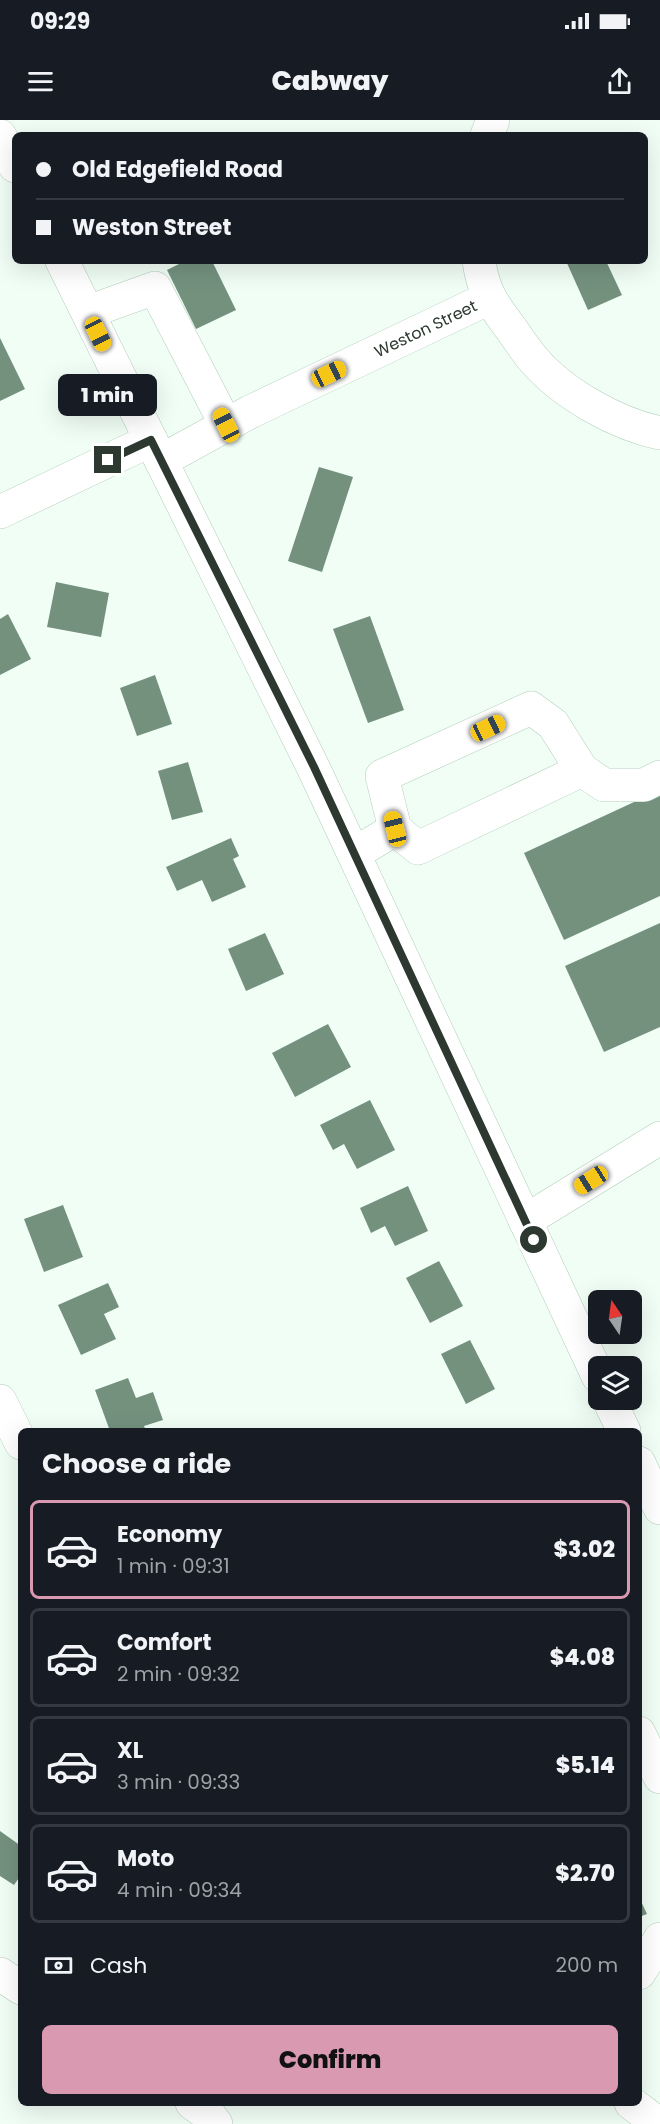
<!DOCTYPE html>
<html lang="en">
<head>
<meta charset="utf-8">
<style>
	:root { --surface:#171b24; --page:#20242c; --text:#f1f3f6; --muted:#9ea1a6; --line:#363941; --accent:#d899b1 }
	body { margin:0; font-family:Poppins,sans-serif; background:var(--page); color:var(--text); height:100vh; display:flex; flex-direction:column; font-size:22px; white-space:nowrap }
	* { box-sizing:border-box; margin:0 }
	p { font-size:20px; color:var(--muted) }
	.icon { flex:none; width:33px; height:33px; fill:none; stroke:currentColor; stroke-width:2; stroke-linecap:round; stroke-linejoin:round }
	.map { position:relative; flex:1; overflow:hidden }
	.drawer { position:absolute; left:18px; top:1308px; width:624px; height:678px; display:flex; flex-direction:column; background:var(--surface); border-radius:9px; box-shadow:0 6px 24px #0002 }
	.drawer>* { flex:none }
	.guide { position:absolute; left:12px; top:12px; width:636px; height:132px; border-radius:9px; box-shadow:0 6px 24px #0002; display:grid; align-content:center; height:132px; padding:0 24px; background:var(--surface) }
	.needle { width:39px; rotate:347deg }
	.controls { position:absolute; left:588px; top:1170px; display:grid; gap:12px }
	.controls a { display:grid; place-items:center; width:54px; height:54px; border-radius:9px; background:var(--surface); box-shadow:0 6px 24px #0002; font-size:30px }
	.end { position:absolute; width:27px; height:27px; margin:-14px; border:8px solid #2c3830; background:#fff; box-shadow:0 0 0 3px #fff }
	.from { border-radius:50% }
	.bubble { position:absolute; height:42px; border-radius:9px; background:var(--surface); box-shadow:0 6px 24px #0002; font-size:20px; font-weight:800; line-height:42px; text-align:center }
	.car { position:absolute; width:18px; height:36px; margin:-18px -9px; border-radius:8px; box-shadow:0 0 4px 2px #0007; background:linear-gradient(#f5c518 24%,#345 0 40%,#f5c518 0 76%,#345 0 86%,#f5c518 0) }
	.guide b { display:flex; align-items:center; gap:21px; height:57px; font-size:22px }
	.guide b+b { border-top:2px solid var(--line) }
	.guide i { width:15px; height:15px; background:var(--text) }
	ul { padding:0; list-style:none }
	li { display:flex; align-items:center; gap:18px; height:99px; margin:0 12px 9px; padding:0 12px; border:3px solid var(--line); border-radius:9px }
	li div { flex:1 }
	li b { display:block; font-size:22px }
	li em { font-style:normal; font-weight:800 }
	li.selected { border-color:var(--accent) }
	li>.icon { width:54px; height:54px; stroke-width:1.5 }
	h2 { padding:0 24px; font-size:27px; line-height:72px }
	.pay { display:flex; align-items:center; gap:15px; height:66px; padding:0 24px; font-size:22px }
	.pay p { margin-inline-start:auto }
	.cta { display:flex; gap:12px; margin-top:auto; padding:12px 24px }
	.cta a { flex:1; height:69px; border-radius:9px; background:var(--accent); color:#111; font-size:24px; font-weight:800; line-height:69px; text-align:center }
	.status { display:flex; justify-content:space-between; align-items:center; height:42px; padding:0 30px; background:var(--surface); direction:ltr }
	.status svg { height:16px; fill:currentColor }
	header { display:flex; justify-content:space-between; align-items:center; height:78px; padding:0 24px; background:var(--surface); font-size:27px; font-weight:800 }
	.map>svg:first-child { display:block }
</style>
</head>
<body>
<div class="status"><b>09:29</b><svg viewBox="0 0 49 12"><path d="M0 12V9h3v3zM5 12V6h3v6zM10 12V3h3v9zM15 12V0h3v12zM26 1h20v11H26zM47 4h2v5h-2z"/></svg></div>
<header><svg class="icon" aria-label="menu" viewBox="0 0 24 24"><path d="M4 6h16M4 12h16M4 18h16"/></svg>Cabway<svg class="icon" aria-label="share" viewBox="0 0 24 24"><path d="M12 15V3M7 8l5-5 5 5M5 13v7h14v-7"/></svg></header>
<div class="map">
<svg width="660" height="2004" viewBox="0 0 660 2004">
	<rect width="100%" height="100%" fill="#f1fef5"/>
	<g fill="#74917e">
		<polygon points="185,141 212,141 236,190 196,209 167,150"/>
		<polygon points="566,141 606,141 622,175 588,190"/>
		<polygon points="0,218 25,269 0,281"/>
		<polygon points="319,347 353,357 322,452 288,441"/>
		<polygon points="56,462 109,473 101,517 47,507"/>
		<polygon points="8,494 31,539 0,555 0,499"/>
		<polygon points="370,496 404,590 368,603 333,509"/>
		<polygon points="155,555 172,604 137,616 120,568"/>
		<polygon points="188,642 203,692 172,700 158,651"/>
		<polygon points="660,670 660,776 564,820 524,733"/>
		<polygon points="231,718 239,736 233,739 246,767 212,782 202,760 177,771 166,747"/>
		<polygon points="660,803 660,907 604,932 565,846"/>
		<polygon points="265,813 284,854 246,871 228,829"/>
		<polygon points="328,904 351,947 295,977 272,933"/>
		<polygon points="370,980 395,1030 357,1049 344,1024 333,1030 320,1005"/>
		<polygon points="408,1066 428,1111 395,1126 385,1106 371,1113 360,1088"/>
		<polygon points="63,1085 83,1137 44,1152 24,1099"/>
		<polygon points="439,1141 463,1186 430,1203 406,1158"/>
		<polygon points="108,1163 119,1187 104,1194 116,1219 81,1235 58,1185"/>
		<polygon points="470,1220 495,1269 466,1284 441,1234"/>
		<polygon points="128,1258 136,1278 153,1272 163,1300 144,1306 146,1311 110,1311 95,1270"/>
		<polygon points="0,1711 21,1726 21,1755 14,1765 0,1756"/>
		<polygon points="639,1777 647,1794 639,1797"/>
	</g>
	<g fill="none" stroke-linecap="round" stroke-linejoin="round">
		<defs>
			<g id="minor">
				<polyline points="487,15 493,0"/>
				<polyline points="0,16 15,46"/>
				<polyline points="62,141 313,647 598,1256"/>
				<path d="M479 141C483 172 494 186 512 210 519 220 526 231 534 240 563 274 617 304 660 313"/>
				<polyline points="88,192 155,168 226,305"/>
				<path id="s1" d="M161 341 250 292 489 178"/>
				<polyline points="0,392 151,320"/>
				<polyline points="582,650 604,665 644,665 660,657"/>
				<polyline points="354,734 395,709 418,728 582,650 553,604 531,588 382,656 395,709"/>
				<polyline points="525,1101 660,1018"/>
				<polyline points="609,1280 624,1311"/>
				<polyline points="0,1281 21,1323"/>
				<polyline points="639,1343 660,1388"/>
				<polyline points="639,1613 660,1657"/>
				<polyline points="639,1853 660,1819"/>
				<polyline points="0,1854 21,1868"/>
				<polyline points="192,1983 210,1996 216,2004"/>
				<polyline points="631,1983 659,2004"/>
			</g>
		</defs>
		<use href="#minor" stroke="#b0cfba" stroke-width="34"/>
		<use href="#minor" stroke="#fff" stroke-width="33"/>
	</g>
	<g fill="none" stroke-linecap="round" stroke-linejoin="round">
		<polyline stroke="#2c3830" stroke-width="8" points="108,340 151,320 314,647 534,1120"/>
	</g>
	<g text-anchor="middle" dominant-baseline="central" stroke-width="5" stroke-linejoin="round" paint-order="stroke">
		<g font-size="16" fill="#2c3830" stroke="#fff">
			<text stroke="none"><textPath href="#s1" startOffset="296">Weston Street</textPath></text>
		</g>
	</g>
</svg>
<div class="controls">
<a><svg class="needle" viewBox="-14 -14 28 28"><path d="M0-13l5 13h-10z" fill="#e53935"/><path d="M0 13l5-13h-10z" fill="#9ea1a6"/></svg></a>
<a><svg class="icon" aria-label="layers" viewBox="0 0 24 24"><path d="M12 4l9 5-9 5-9-5zM3 14l9 5 9-5"/></svg></a>
</div>
<i class="end from" style="left:534px;top:1120px"></i>
<i class="end" style="left:108px;top:340px"></i>
<div class="bubble" style="left:58px;top:254px;width:99px">1 min</div>
<i class="car" style="left:98px;top:214px;rotate:154deg"></i>
<i class="car" style="left:329px;top:254px;rotate:65deg"></i>
<i class="car" style="left:226px;top:305px;rotate:333deg"></i>
<i class="car" style="left:488px;top:608px;rotate:65deg"></i>
<i class="car" style="left:395px;top:709px;rotate:346deg"></i>
<i class="car" style="left:591px;top:1060px;rotate:238deg"></i>
<div class="guide">
<b><i class="from"></i>Old Edgefield Road</b>
<b><i></i>Weston Street</b>
</div>
<section class="drawer">
<h2>Choose a ride</h2>
<ul>
<li class="selected"><svg class="icon" aria-label="car" viewBox="0 0 24 24"><path d="M5 17H2v-5l4-1 3-4h7l3 4 3 1v5h-3M9 17h6M6 11h13"/><circle cx="7" cy="17" r="2"/><circle cx="17" cy="17" r="2"/></svg><div><b>Economy</b><p>1 min · 09:31</p></div><em>$3.02</em></li>
<li><svg class="icon" aria-label="car" viewBox="0 0 24 24"><path d="M5 17H2v-5l4-1 3-4h7l3 4 3 1v5h-3M9 17h6M6 11h13"/><circle cx="7" cy="17" r="2"/><circle cx="17" cy="17" r="2"/></svg><div><b>Comfort</b><p>2 min · 09:32</p></div><em>$4.08</em></li>
<li><svg class="icon" aria-label="car" viewBox="0 0 24 24"><path d="M5 17H2v-5l4-1 3-4h7l3 4 3 1v5h-3M9 17h6M6 11h13"/><circle cx="7" cy="17" r="2"/><circle cx="17" cy="17" r="2"/></svg><div><b>XL</b><p>3 min · 09:33</p></div><em>$5.14</em></li>
<li><svg class="icon" aria-label="car" viewBox="0 0 24 24"><path d="M5 17H2v-5l4-1 3-4h7l3 4 3 1v5h-3M9 17h6M6 11h13"/><circle cx="7" cy="17" r="2"/><circle cx="17" cy="17" r="2"/></svg><div><b>Moto</b><p>4 min · 09:34</p></div><em>$2.70</em></li>
</ul>
<div class="pay"><svg class="icon" aria-label="cash" viewBox="0 0 24 24"><path d="M3 7h18v10H3z"/><circle cx="12" cy="12" r="2"/></svg>Cash<p>200 m</p></div>
<div class="cta"><a>Confirm</a></div>
</section>
</div>
</body>
</html>
